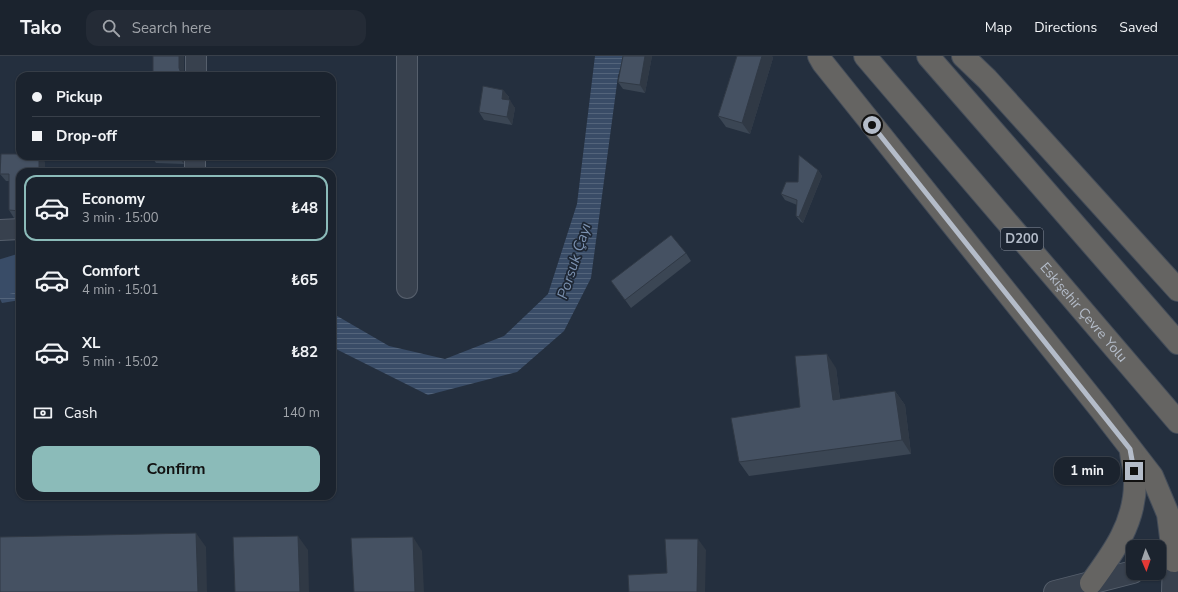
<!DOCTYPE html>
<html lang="en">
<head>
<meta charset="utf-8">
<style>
	:root { --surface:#1b232e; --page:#242b36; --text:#f1f3f6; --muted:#a0a4aa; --line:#39404a; --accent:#8bbbb9 }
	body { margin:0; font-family:"Nunito Sans",sans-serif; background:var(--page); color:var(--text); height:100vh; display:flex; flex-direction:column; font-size:15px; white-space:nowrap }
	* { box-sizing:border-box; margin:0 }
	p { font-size:13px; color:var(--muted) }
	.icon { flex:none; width:22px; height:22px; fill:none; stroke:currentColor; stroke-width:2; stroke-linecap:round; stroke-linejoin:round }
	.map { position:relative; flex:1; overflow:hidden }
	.details { position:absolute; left:16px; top:112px; width:320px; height:332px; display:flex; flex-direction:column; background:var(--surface); border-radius:12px; box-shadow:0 1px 3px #0004,0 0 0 1px var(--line) }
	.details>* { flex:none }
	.guide { position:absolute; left:16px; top:16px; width:320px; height:88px; border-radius:12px; box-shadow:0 1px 3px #0004,0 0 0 1px var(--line); display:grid; align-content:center; height:88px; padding:0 16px; background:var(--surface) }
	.needle { width:26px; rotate:178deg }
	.tools { position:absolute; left:1126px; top:484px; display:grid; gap:8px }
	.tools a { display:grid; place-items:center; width:40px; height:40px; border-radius:8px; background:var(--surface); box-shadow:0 1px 3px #0004,0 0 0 1px var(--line); font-size:20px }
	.end { position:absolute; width:18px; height:18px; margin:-9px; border:5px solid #b4bcc9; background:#111; box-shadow:0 0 0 2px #111 }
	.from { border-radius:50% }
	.bubble { position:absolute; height:28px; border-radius:12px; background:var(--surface); box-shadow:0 1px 3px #0004,0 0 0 1px var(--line); font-size:13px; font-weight:700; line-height:28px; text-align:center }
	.guide b { display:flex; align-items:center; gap:14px; height:38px; font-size:15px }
	.guide b+b { border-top:1px solid var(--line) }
	.guide i { width:10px; height:10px; background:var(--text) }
	ul { padding:7px 0 0; list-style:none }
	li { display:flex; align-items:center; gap:12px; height:66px; margin:0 8px 6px; padding:0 8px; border:2px solid transparent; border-radius:12px }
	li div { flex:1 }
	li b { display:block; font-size:15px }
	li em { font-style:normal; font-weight:700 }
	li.on { border-color:var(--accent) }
	li>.icon { width:36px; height:36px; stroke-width:1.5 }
	.pay { display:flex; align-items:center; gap:10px; height:44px; padding:0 16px; font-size:15px }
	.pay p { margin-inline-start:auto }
	.button { display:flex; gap:8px; margin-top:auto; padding:8px 16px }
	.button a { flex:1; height:46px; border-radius:12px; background:var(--accent); color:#111; font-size:16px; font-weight:700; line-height:46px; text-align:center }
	header { display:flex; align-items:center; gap:24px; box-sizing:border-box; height:56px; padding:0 20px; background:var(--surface); border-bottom:1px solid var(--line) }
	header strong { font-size:19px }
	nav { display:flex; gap:22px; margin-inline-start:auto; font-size:14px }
	.search { width:280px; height:36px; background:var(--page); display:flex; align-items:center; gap:10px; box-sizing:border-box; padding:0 14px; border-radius:12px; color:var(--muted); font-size:15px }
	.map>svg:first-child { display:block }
</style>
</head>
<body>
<header>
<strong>Tako</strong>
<div class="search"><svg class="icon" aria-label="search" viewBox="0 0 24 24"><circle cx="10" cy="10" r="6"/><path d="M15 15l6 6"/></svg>Search here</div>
<nav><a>Map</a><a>Directions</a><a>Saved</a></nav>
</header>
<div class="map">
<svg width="1178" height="536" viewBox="0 0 1178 536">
	<defs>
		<pattern id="water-rules" width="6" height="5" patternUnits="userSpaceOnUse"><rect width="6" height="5" fill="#394c67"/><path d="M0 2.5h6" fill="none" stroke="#53647b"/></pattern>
	</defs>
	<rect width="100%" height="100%" fill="#242f3e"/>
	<g fill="url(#water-rules)">
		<polygon points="595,0 624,0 618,20 591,222 564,275 517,316 428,339 332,291 332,257 389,290 445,303 504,280 548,238 577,148"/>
		<polygon points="20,219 20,244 2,247 0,243 0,225"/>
	</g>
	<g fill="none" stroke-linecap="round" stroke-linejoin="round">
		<polyline stroke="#394c67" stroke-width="36" points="0,222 20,216"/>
		<defs>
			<g id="minor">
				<polyline points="407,0 407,232"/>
				<polyline points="196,20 196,0"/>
				<polyline points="195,116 195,100"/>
				<polyline points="0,174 20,173"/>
			</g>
			<g id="tertiary">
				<polyline points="1055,536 1133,516"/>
				<polyline points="1173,536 1174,505"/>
			</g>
			<g id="trunk">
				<polyline points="819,0 823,7 1101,354 1152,420 1168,458 1174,505"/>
				<path id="s1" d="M865 0 1178 366"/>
				<polyline points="928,0 1178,287"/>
				<polyline points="963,0 987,23 1178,234"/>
				<path d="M1091 527C1113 497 1135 467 1135 427 1136 417 1132 406 1131 396"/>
			</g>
		</defs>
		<use href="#minor" stroke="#565f6c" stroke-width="22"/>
		<use href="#tertiary" stroke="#565f6c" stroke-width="24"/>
		<use href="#trunk" stroke="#434c59" stroke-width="24"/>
		<use href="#minor" stroke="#38414e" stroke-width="20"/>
		<use href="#tertiary" stroke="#38414e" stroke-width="22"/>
		<use href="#trunk" stroke="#656462" stroke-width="22"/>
	</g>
	<g fill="#3b4654">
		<polygon points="623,0 652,0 645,37 623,33 618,26"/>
		<polygon points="737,0 772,0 773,2 750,78 726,71 718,60"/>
		<polygon points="503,34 509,41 508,44 515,52 512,69 484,64 479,56"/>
		<polygon points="151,100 184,100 184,108 156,107"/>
		<polygon points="45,106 20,116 20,162 14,162 9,154 9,125 6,125 0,118"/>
		<polygon points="818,114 822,120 803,167 801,166 796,160 797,149 785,144 781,138 798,126"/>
		<polygon points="686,197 691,205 631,252 611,225"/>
		<polygon points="836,312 840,343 895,335 905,349 911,398 749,420 739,406 800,351"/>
	</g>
	<g fill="#303945">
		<polygon points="179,0 184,0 184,20 182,20 179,12"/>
		<polygon points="645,0 652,0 645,37 640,29"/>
		<polygon points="762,0 772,0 773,2 750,78 742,67"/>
		<polygon points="503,34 509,41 507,50 502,43"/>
		<polygon points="510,44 515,52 512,69 507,61"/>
		<polygon points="39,100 40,100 45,106 45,116 39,116"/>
		<polygon points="178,100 184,100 184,108"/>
		<polygon points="818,114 822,120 803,167 799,161"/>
		<polygon points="827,298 836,312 842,358 833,344"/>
		<polygon points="895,335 905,349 911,398 902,384"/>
		<polygon points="196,477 206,491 207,536 198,536"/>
		<polygon points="298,480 308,494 309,536 300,536"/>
		<polygon points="413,481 422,495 424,536 415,536"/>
		<polygon points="698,483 706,494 705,536 697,536"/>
	</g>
	<g fill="#455162" stroke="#303945">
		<polygon points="153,0 179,0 179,12 182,20 153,20"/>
		<polygon points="623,0 645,0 640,29 618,26"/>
		<polygon points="737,0 762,0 742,67 718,60"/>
		<polygon points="483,30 503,34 502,43 510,44 507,61 479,56"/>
		<polygon points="1,98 20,98 20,100 39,100 39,116 20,116 20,155 9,154 9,118 0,118"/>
		<polygon points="799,99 818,114 799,161 796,160 797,144 781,138 786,126 798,126"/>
		<polygon points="671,179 686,197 625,244 611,225"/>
		<polygon points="827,298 833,344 895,335 902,384 739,406 731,362 800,351 795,300"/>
		<polygon points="196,477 198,536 0,536 0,481"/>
		<polygon points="298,480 300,536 235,536 233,481"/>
		<polygon points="413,481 415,536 354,536 351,482"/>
		<polygon points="665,483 698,483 697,536 629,536 628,519 667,517"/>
	</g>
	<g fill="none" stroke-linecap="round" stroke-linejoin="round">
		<polyline stroke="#b4bcc9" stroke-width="5" points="872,69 1130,393 1134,415"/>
	</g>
	<g text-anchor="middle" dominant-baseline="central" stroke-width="3.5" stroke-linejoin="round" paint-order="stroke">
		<rect fill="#1d2633" stroke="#878f9c" stroke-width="1" x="1001" y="172" width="42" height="22" rx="3"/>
		<g font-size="13" font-weight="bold" fill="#b4bcc9">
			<text x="1022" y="183">D200</text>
		</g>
		<g font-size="14" fill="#b4bcc9" stroke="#1d2633">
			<text stroke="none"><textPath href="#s1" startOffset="337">Eskişehir Çevre Yolu</textPath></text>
		</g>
		<g font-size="15" font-style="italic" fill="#7c92b1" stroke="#1d2633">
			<text transform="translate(574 205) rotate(-72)">Porsuk Çayı</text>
		</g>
	</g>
</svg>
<div class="tools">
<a><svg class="needle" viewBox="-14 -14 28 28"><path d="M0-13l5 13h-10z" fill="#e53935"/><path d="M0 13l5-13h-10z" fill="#a0a4aa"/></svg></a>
</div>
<i class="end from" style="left:872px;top:69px"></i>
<i class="end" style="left:1134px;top:415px"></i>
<div class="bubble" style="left:1054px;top:401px;width:66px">1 min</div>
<div class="guide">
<b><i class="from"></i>Pickup</b>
<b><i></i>Drop-off</b>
</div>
<section class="details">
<ul>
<li class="on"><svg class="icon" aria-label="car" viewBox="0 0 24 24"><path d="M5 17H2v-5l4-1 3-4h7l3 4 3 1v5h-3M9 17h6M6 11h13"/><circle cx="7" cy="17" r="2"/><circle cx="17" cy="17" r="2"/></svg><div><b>Economy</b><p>3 min · 15:00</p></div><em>₺48</em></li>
<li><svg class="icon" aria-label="car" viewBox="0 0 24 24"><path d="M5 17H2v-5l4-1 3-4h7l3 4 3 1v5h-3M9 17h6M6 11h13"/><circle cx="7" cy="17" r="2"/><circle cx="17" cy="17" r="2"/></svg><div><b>Comfort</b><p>4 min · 15:01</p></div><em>₺65</em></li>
<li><svg class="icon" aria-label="car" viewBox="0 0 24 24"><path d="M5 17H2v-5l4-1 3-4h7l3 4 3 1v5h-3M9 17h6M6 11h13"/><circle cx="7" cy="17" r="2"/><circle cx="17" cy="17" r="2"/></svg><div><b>XL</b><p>5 min · 15:02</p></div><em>₺82</em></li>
</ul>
<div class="pay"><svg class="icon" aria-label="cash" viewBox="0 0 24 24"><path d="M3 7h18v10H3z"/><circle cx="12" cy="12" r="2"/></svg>Cash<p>140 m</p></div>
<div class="button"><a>Confirm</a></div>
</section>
</div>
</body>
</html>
